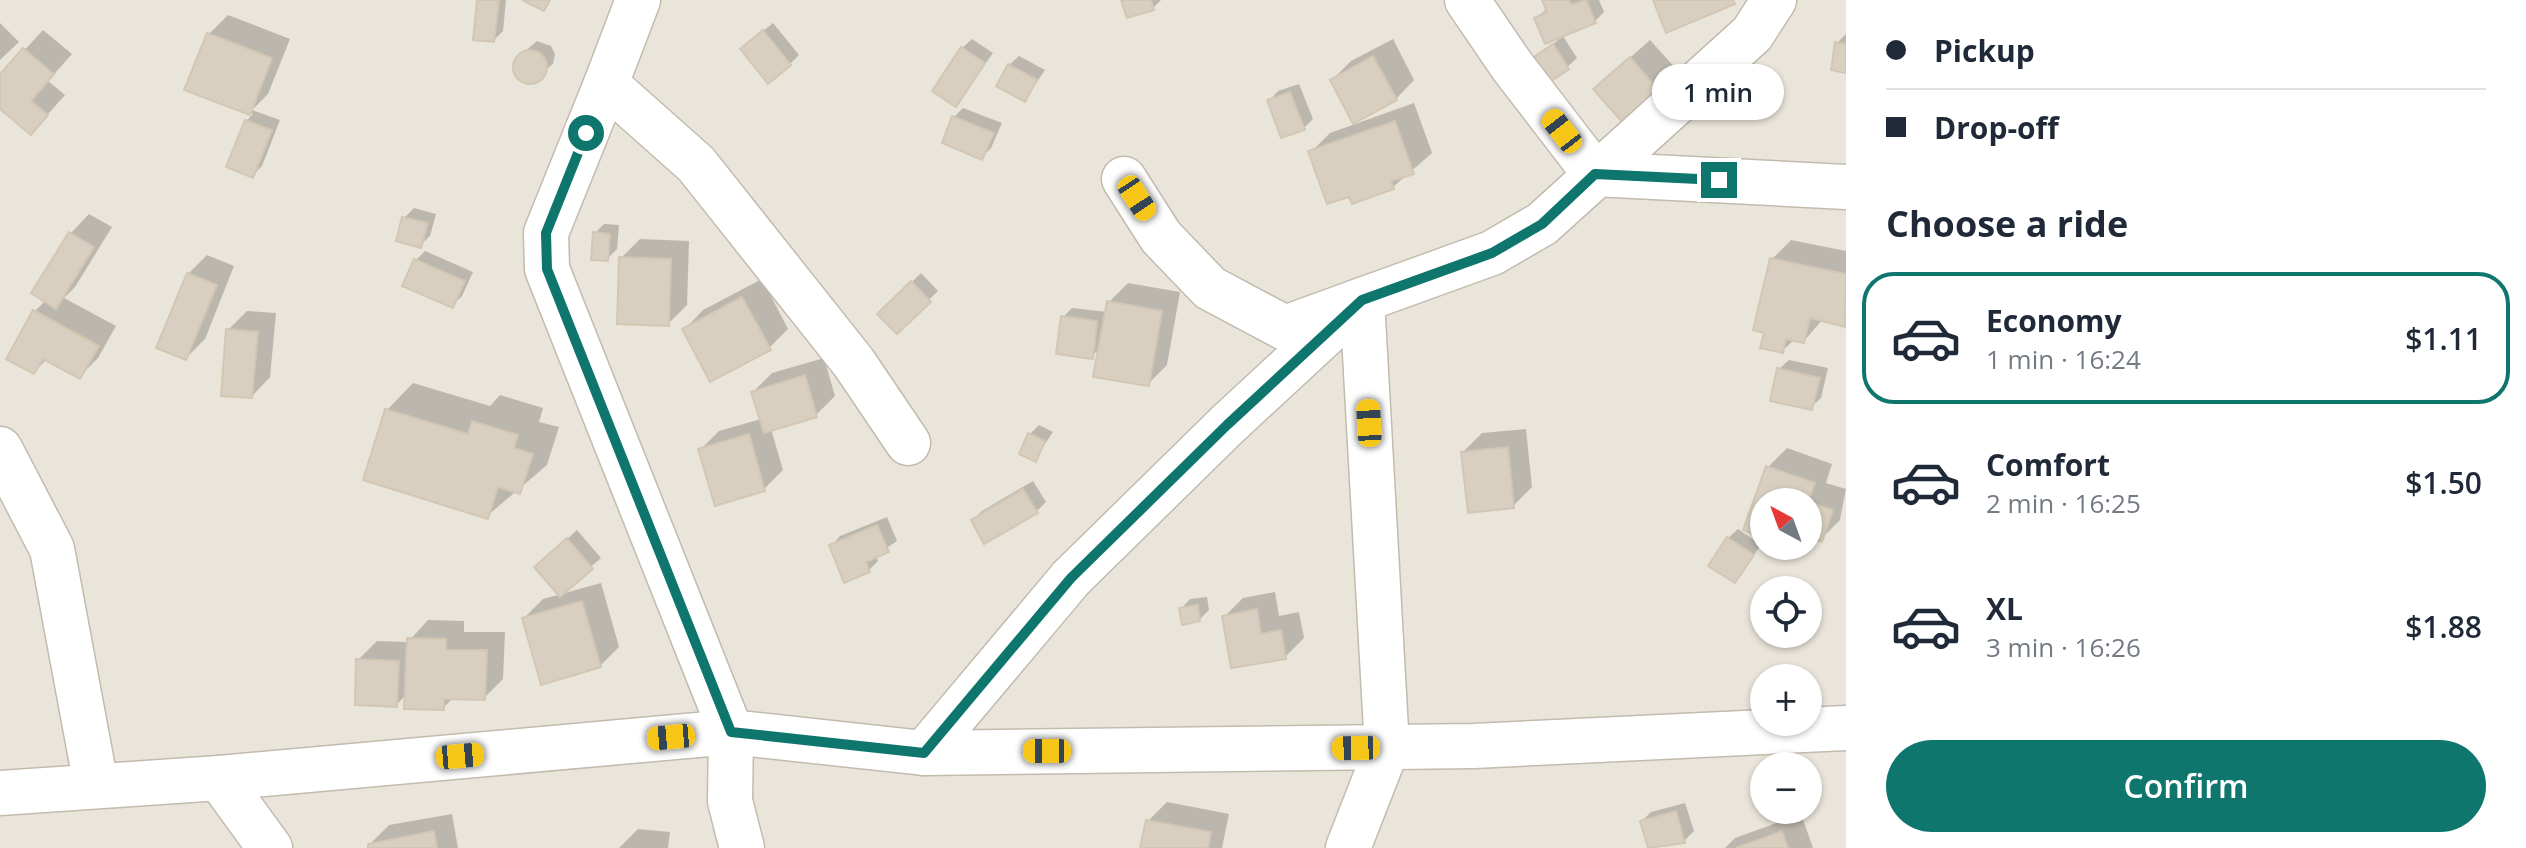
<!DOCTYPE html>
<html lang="en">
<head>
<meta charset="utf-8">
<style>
	:root { --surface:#fff; --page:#f6f6f7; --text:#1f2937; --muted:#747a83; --line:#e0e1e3; --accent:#0f766e }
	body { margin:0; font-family:"Open Sans",sans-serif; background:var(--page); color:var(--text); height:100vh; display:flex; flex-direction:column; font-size:30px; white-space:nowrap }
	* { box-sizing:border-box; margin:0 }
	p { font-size:26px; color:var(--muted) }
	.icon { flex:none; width:44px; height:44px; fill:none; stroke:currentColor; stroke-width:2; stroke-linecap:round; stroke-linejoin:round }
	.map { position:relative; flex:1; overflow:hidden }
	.side { display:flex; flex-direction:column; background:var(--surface); width:680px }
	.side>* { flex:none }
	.hud { display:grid; align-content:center; height:176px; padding:0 40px; background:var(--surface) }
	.needle { width:52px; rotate:319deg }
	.controls { position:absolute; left:1750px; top:488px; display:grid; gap:16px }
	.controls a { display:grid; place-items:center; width:72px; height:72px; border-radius:50%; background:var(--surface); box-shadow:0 2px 6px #0004; font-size:40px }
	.end { position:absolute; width:36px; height:36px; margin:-18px; border:10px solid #0f766e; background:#fff; box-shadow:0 0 0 4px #fff }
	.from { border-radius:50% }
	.bubble { position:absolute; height:56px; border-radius:28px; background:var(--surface); box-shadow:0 2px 6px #0004; font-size:26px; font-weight:600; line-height:56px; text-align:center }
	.car { position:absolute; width:24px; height:48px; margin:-24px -12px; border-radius:10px; box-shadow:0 0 6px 2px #0007; background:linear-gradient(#f5c518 24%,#345 0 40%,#f5c518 0 76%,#345 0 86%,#f5c518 0) }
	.hud b { display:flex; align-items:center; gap:28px; height:76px; font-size:30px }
	.hud b+b { border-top:2px solid var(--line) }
	.hud i { width:20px; height:20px; background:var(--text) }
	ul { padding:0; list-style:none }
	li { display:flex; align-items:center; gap:24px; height:132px; margin:0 16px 12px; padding:0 24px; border:4px solid transparent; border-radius:32px }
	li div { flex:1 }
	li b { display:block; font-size:30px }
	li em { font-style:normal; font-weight:600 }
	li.current { border-color:var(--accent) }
	li>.icon { width:72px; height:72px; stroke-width:1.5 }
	h2 { padding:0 40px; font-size:36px; line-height:96px }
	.button { display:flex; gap:16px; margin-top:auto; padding:16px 40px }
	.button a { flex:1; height:92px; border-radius:48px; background:var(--accent); color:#fff; font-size:32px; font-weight:600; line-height:92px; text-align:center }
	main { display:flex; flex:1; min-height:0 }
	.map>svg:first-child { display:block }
</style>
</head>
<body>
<main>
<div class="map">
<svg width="1846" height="848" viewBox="0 0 1846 848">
	<rect width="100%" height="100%" fill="#f6f3ec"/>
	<path fill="#eae5da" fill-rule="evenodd" d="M0 0H1846V848H0ZM1764 502H1808V546H1764ZM1764 590H1808V634H1764ZM1764 678H1808V722H1764ZM1764 766H1808V810H1764Z"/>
	<g fill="#0003">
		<polygon points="479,0 506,0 503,31 494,40"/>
		<polygon points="1123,0 1161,0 1153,8"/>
		<polygon points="1544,0 1599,0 1604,12 1595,21 1537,18 1546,9"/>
		<polygon points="228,15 290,39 268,94 252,110 280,120 262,166 252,176 246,121 253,114 187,88 209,34"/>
		<polygon points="0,23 19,42 0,60"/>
		<polygon points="773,23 799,55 790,64 752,40"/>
		<polygon points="43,30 72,54 48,81 65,95 31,133 0,107 0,77"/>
		<polygon points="1846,34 1846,71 1837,43"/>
		<polygon points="1563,36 1577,58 1567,67 1537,57"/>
		<polygon points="972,39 993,53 956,104 962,48"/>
		<polygon points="1393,39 1414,80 1396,99 1332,80 1351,61"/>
		<polygon points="1650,40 1678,71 1659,90 1615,71"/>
		<polygon points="537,41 551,46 555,54 553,64 530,82 515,71 518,57"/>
		<polygon points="1019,56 1045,70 1025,100 1009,65"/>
		<polygon points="1299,84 1313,119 1304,128 1269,101 1278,91"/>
		<polygon points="1414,103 1432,153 1393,187 1350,195 1311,152 1330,133"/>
		<polygon points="963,108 1002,123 991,148 982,157 954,117"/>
		<polygon points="414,208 436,214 430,236 420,245 404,218"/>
		<polygon points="89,214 112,227 75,287 64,298 116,326 98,358 79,377 47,359 34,372 9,358 35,311 46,300 71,233"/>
		<polygon points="604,224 619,225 617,249 607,259 595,233"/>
		<polygon points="640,239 689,241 687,305 668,324 621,258"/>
		<polygon points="1791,240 1846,251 1846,323 1823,319 1804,341 1795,339 1782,351 1772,259"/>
		<polygon points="425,251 473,272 462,296 452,306 416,260"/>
		<polygon points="207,255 234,266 205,339 186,358 188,274"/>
		<polygon points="921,273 938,291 897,331 880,314"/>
		<polygon points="762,279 788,329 769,348 685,329 703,310"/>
		<polygon points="1128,283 1180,292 1167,365 1148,384 1101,347 1092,356 1063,317 1072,308 1107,312 1109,302"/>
		<polygon points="247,311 276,313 270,377 252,396 228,330"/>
		<polygon points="824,358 835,396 816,415 771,429 783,470 764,489 716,503 700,450 719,431 761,419 753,392 772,373"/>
		<polygon points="1789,360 1828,368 1821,398 1811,407 1779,369"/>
		<polygon points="413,383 490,406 500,395 543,408 539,422 559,427 547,465 487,516 387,410"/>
		<polygon points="1039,425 1053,432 1035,459 1030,434"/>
		<polygon points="1526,429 1532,487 1513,506 1463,452 1482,433"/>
		<polygon points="1787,448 1832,464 1826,483 1846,489 1840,520 1821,539 1808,535 1808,502 1764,502 1764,532 1761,535 1746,529 1768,467"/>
		<polygon points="1033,481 1046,502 1036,512 973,520 982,511"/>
		<polygon points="887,517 897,541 876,555 878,561 869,570 831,546 840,536"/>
		<polygon points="1738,529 1761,545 1735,581 1728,538"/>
		<polygon points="577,530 601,558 560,594 546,558"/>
		<polygon points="601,583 619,647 600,666 524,618 543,599"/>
		<polygon points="1275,592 1279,616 1299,612 1304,638 1285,657 1224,617 1243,598"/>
		<polygon points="1207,597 1209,610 1199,620 1181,609 1190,599"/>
		<polygon points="428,620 464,621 464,632 505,632 503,679 484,698 454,697 443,708 407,694 396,705 358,660 377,641 408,642"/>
		<polygon points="1167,802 1229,814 1222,848 1142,848 1148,821"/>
		<polygon points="1685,803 1694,831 1684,841 1650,848 1642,821 1651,812"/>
		<polygon points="452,814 458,848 370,848 370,844 389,825"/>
		<polygon points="1801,814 1813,848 1725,848 1735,838"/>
		<polygon points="638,829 670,832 668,848 596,848 619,848"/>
	</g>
	<g fill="#d8cfc1" stroke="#d3c7b4" stroke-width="2">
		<polygon points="477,0 499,0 494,42 473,40"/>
		<polygon points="522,0 550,0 544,11"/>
		<polygon points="1121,0 1151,0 1154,10 1127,18"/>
		<polygon points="1542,0 1569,0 1571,5 1586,0 1596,23 1545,44 1534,18 1547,12"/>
		<polygon points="1653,0 1733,0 1735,4 1666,33"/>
		<polygon points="763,30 791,65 768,84 740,49"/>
		<polygon points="207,33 272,58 250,115 184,90"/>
		<polygon points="1835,42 1846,44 1846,73 1831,70"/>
		<polygon points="1553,44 1569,69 1550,82 1534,57"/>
		<polygon points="961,47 985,63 956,107 932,91"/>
		<polygon points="23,48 54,74 31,101 48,115 31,135 0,109 0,74"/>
		<circle cx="530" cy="67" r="17"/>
		<polygon points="1373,56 1397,100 1353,124 1330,80"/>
		<polygon points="1630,57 1660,92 1624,124 1593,89"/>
		<polygon points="1008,64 1037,80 1025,102 996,86"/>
		<polygon points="1290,92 1305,130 1281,138 1267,100"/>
		<polygon points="952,116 994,133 982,160 942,143"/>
		<polygon points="245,120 272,130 253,178 226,167"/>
		<polygon points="1395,121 1414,174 1391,181 1394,189 1352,204 1349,197 1327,204 1308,151"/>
		<polygon points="402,217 428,223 421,248 396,241"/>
		<polygon points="69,232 94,247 56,309 31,293"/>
		<polygon points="593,232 610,234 608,261 591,260"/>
		<polygon points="619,257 671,259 669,326 617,324"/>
		<polygon points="1770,258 1846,274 1845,327 1810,318 1804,343 1786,339 1783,353 1760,348 1764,333 1753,330"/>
		<polygon points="414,259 465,281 453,308 402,286"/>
		<polygon points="187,273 217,285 186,360 156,348"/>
		<polygon points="911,281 931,302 897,334 877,314"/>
		<polygon points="742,297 771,350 710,382 682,329"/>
		<polygon points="1107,301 1162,311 1149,386 1093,377"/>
		<polygon points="33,310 99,346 80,379 43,359 34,374 6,359"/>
		<polygon points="1061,316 1097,321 1093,359 1056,354"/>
		<polygon points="226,329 258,332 252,398 221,396"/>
		<polygon points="1777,368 1820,378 1812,410 1770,401"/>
		<polygon points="805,375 817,417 764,433 751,392"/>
		<polygon points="385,409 468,434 472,421 518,435 514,448 533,454 520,494 498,487 488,519 363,480"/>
		<polygon points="1028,433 1045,441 1036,462 1019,454"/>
		<polygon points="749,434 765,491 715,506 698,449"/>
		<polygon points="1508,447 1514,508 1468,513 1461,452"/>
		<polygon points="1766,466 1815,483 1808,502 1833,510 1822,542 1808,537 1808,502 1764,502 1761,537 1743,530"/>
		<polygon points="1023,489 1038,513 984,544 971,520"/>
		<polygon points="877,525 889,552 866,562 870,572 844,583 829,545"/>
		<polygon points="1727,537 1754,555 1735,583 1708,566"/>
		<polygon points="567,538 593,569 560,597 534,567"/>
		<polygon points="582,601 601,667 541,685 522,618"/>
		<polygon points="1198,605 1200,621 1182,625 1179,608"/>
		<polygon points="1257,609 1261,634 1281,630 1286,659 1231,668 1222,616"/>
		<polygon points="407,638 446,639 446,650 487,650 485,700 444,699 444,710 404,709"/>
		<polygon points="356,659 399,661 397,707 355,705"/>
		<polygon points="1676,811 1685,843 1648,848 1640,821"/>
		<polygon points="1146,820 1211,832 1208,848 1140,848"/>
		<polygon points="434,831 437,848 368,848 368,844"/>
		<polygon points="1782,831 1788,848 1736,848"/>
	</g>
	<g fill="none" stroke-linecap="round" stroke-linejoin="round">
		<defs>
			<g id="minor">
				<polyline points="638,0 606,84 696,164 854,363 908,443"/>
				<polyline points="1467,0 1512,66 1595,174 1846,187"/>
				<polyline points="606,84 546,233 547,269 731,732 730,801 742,848"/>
				<polyline points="1124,179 1161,237 1210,288 1285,328 1362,300 1387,748 1348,848"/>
				<polyline points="0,449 52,549 96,785"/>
				<polyline points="924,753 1071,578 1227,425 1362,300 1492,253 1542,224 1752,34 1774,0"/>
				<polyline points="219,778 270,848"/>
				<polyline points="0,793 219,778 731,732 924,753 1474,746 1846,728"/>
			</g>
		</defs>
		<use href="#minor" stroke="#c2bbae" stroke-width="47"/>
		<use href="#minor" stroke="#fff" stroke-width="44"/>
	</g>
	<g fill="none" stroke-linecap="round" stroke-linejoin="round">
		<polyline stroke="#0f766e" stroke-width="10" points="586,133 546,233 547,269 731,732 924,753 1071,578 1227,425 1362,300 1492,253 1542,224 1595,174 1719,180"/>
	</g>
</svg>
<div class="controls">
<a><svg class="needle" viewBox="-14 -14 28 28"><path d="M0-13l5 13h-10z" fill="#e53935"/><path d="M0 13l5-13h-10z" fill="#747a83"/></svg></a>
<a><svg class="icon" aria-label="locate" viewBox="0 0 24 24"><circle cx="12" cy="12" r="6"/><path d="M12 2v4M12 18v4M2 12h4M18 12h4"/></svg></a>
<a>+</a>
<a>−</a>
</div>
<i class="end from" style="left:586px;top:133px"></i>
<i class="end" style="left:1719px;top:180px"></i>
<div class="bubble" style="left:1652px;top:64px;width:132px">1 min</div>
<i class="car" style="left:1562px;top:131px;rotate:322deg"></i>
<i class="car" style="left:1137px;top:198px;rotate:147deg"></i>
<i class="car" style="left:1369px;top:423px;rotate:357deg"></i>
<i class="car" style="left:671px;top:737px;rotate:265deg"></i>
<i class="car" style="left:1356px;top:748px;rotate:269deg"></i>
<i class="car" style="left:1047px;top:751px;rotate:270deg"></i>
<i class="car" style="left:460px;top:756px;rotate:85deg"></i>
</div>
<section class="side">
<div class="hud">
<b><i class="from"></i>Pickup</b>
<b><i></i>Drop-off</b>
</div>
<h2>Choose a ride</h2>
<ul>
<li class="current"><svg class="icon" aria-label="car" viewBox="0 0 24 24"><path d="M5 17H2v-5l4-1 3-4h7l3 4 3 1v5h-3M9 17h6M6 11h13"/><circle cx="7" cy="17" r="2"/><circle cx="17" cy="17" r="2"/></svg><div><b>Economy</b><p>1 min · 16:24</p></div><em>$1.11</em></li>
<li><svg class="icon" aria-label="car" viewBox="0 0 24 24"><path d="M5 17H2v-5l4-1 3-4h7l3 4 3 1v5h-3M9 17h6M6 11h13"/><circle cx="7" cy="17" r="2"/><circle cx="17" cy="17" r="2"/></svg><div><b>Comfort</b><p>2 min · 16:25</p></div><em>$1.50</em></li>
<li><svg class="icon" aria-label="car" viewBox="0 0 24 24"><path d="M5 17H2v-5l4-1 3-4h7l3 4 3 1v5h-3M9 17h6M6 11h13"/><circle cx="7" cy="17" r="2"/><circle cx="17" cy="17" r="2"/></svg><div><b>XL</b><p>3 min · 16:26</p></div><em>$1.88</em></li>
</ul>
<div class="button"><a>Confirm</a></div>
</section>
</main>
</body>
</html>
